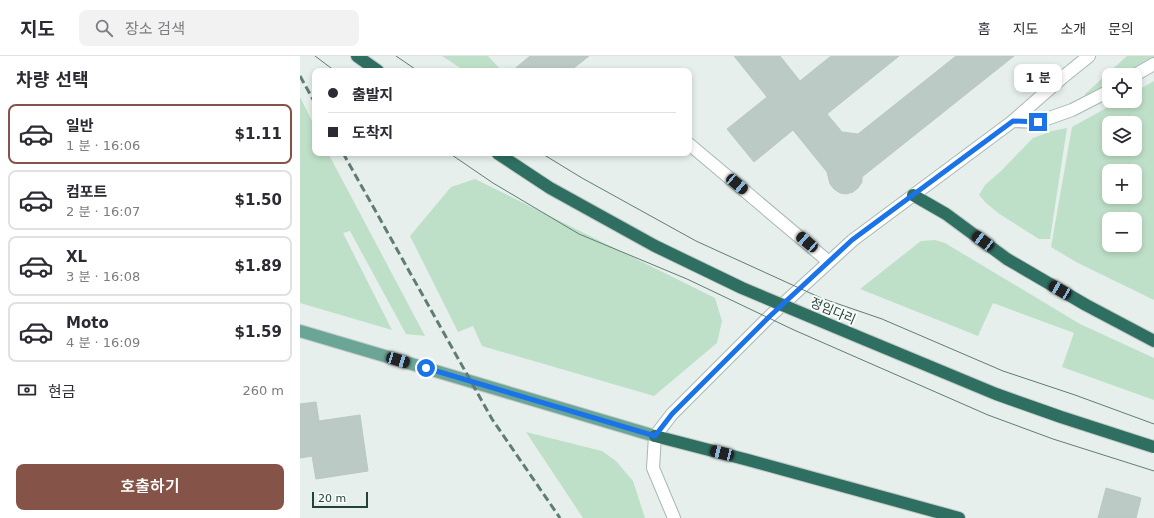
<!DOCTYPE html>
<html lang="ko">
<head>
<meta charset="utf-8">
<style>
	:root { --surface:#fff; --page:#f2f2f3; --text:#2b2b33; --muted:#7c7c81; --line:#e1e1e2; --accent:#855347 }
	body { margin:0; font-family:"DejaVu Sans","Noto Sans KR",sans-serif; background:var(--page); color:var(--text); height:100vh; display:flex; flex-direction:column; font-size:15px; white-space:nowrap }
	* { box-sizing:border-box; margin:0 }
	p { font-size:13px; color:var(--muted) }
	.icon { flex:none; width:22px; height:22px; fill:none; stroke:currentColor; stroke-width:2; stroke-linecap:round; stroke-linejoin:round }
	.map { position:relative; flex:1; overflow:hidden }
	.panel { display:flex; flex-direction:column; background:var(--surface); width:300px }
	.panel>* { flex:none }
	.banner { position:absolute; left:12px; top:12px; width:380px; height:88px; border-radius:8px; box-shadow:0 2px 6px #0003; display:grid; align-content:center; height:88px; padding:0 16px; background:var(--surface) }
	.fabs { position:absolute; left:802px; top:12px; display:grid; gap:8px }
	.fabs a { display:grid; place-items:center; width:40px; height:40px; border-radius:8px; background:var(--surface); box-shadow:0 2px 6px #0003; font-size:20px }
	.scale { position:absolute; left:12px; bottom:10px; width:56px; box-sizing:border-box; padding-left:4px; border:2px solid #24423a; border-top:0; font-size:11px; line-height:14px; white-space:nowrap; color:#24423a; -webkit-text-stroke:3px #f7fbf9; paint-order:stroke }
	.end { position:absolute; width:18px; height:18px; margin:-9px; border:5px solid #1a73e8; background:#fff; box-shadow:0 0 0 2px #fff }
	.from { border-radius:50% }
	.bubble { position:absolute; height:28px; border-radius:8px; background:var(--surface); box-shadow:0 2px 6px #0003; font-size:13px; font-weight:600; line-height:28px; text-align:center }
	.car { position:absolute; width:12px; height:24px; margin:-12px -6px; border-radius:5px; box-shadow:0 0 3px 1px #0007; background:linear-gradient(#222 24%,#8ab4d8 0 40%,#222 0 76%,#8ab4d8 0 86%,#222 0) }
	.banner b { display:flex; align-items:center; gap:14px; height:38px; font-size:15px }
	.banner b+b { border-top:1px solid var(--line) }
	.banner i { width:10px; height:10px; background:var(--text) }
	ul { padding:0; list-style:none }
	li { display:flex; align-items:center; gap:12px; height:60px; margin:0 8px 6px; padding:0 8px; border:2px solid var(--line); border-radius:8px }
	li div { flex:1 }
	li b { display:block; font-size:15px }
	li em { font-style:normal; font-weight:600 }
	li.selected { border-color:var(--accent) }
	li>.icon { width:36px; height:36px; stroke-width:1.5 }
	h2 { padding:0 16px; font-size:18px; line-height:48px }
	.pay { display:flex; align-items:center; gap:10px; height:44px; padding:0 16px; font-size:15px }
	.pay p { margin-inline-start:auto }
	.cta { display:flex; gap:8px; margin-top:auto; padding:8px 16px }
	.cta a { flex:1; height:46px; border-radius:8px; background:var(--accent); color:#fff; font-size:16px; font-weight:600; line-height:46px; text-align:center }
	header { display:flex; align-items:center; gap:24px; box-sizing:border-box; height:56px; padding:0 20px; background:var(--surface); border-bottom:1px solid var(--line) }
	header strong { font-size:19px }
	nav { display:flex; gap:22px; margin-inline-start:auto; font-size:14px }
	.search { width:280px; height:36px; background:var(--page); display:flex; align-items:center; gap:10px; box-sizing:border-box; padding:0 14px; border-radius:8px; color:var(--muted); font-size:15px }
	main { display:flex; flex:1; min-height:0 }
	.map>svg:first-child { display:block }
</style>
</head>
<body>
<header>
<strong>지도</strong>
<div class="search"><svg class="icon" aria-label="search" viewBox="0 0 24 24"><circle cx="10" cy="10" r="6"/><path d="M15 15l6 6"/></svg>장소 검색</div>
<nav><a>홈</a><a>지도</a><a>소개</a><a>문의</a></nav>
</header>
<main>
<section class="panel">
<h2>차량 선택</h2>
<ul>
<li class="selected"><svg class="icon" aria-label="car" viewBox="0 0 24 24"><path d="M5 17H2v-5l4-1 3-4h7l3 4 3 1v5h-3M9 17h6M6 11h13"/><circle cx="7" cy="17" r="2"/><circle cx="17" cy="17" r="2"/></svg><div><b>일반</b><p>1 분 · 16:06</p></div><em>$1.11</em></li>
<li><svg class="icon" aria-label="car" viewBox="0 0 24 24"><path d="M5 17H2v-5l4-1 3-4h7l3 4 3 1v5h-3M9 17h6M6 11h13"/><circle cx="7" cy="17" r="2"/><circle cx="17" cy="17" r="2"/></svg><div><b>컴포트</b><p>2 분 · 16:07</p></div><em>$1.50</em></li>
<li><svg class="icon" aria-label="car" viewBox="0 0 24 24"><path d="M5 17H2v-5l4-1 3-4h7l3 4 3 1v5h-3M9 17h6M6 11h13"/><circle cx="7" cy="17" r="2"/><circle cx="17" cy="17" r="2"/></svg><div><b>XL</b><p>3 분 · 16:08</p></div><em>$1.89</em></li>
<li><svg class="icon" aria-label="car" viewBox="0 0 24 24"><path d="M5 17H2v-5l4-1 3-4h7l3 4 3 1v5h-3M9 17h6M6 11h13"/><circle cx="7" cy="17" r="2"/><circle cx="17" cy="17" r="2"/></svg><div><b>Moto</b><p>4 분 · 16:09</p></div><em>$1.59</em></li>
</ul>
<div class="pay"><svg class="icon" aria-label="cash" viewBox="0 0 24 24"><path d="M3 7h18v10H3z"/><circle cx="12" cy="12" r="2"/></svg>현금<p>260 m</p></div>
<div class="cta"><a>호출하기</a></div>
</section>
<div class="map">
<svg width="854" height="462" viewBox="0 0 854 462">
	<rect width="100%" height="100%" fill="#e6efeb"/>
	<g fill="#bfe0c8" fill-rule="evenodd">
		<polygon points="142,0 188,0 202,15 165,15"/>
		<polygon points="827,0 854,0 854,2 826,19 809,19 809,29 786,43 785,38"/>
		<path d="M854 25V244L776 206 751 191 772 71 819 45H835V36ZM809 67H835V93H809ZM809 115H835V141H809ZM809 163H835V189H809Z"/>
		<polygon points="0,41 15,71 15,97 28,97 125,280 106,278 50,175 43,177 92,274 0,247"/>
		<polygon points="767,72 750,183 739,183 698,157 685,146 679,139 685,129 701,115 733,82 752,75"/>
		<polygon points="175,123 415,242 422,265 417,287 354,340 182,290 173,270 158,276 110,180 151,131"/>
		<polygon points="635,184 645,187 780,268 854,302 854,344 762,311 774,277 693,247 678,280 560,233 621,185"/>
		<polygon points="226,376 302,395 316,405 333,425 345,462 283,462"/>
	</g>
	<g fill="#bbcac4" stroke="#b8c9c2">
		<polygon points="230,0 289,0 270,15 212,15"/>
		<polygon points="434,0 480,0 500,25 531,0 599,0 527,58 542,76 558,78 656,0 714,0 562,121 562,126 558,132 553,136 546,138 540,137 534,133 530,128 527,116 493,74 454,106 427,73 467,41"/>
		<polygon points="16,346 19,365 60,359 68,415 16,423 12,400 0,402 0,348"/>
		<polygon points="806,432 841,442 836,462 798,462"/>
	</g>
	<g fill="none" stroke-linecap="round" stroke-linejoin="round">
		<defs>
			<g id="minor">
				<polyline points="835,19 854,8"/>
				<polyline points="713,65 738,66 772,54 809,35"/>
				<polyline points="389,88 529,206"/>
				<polyline points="374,462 353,412 355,380 372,358 469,261 553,184 713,65 763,21 789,0"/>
			</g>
			<polyline id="major" points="0,275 355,380"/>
			<g id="highway">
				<polyline points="57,0 78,15"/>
				<polyline points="613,139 646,158 707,203 786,249 854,285"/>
				<polyline points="355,380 448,404 659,462"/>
			</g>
		</defs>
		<use href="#minor" stroke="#a8b8b2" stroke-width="14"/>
		<use href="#major" stroke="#c2cac8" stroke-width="14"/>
		<use href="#highway" stroke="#c2cac8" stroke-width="14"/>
		<use href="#minor" stroke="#fff" stroke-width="12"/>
		<use href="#major" stroke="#6aa596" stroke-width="12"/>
		<use href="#highway" stroke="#2f6f62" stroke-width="12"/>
		<g stroke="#5f7d75" stroke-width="1">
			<polyline points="15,0 35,15"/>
			<polyline points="96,0 118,15"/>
			<polyline points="149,97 193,127 279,178 387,223 494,274 688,359 753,383 854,415"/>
			<polyline points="241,97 282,122 396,185 521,242 582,263 703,315 775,339 854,368"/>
		</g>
		<g stroke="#5f7d75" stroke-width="3" stroke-dasharray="8 4" stroke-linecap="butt">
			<polyline points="0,20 15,47"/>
			<polyline points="43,97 192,363 260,462"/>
		</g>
		<defs>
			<polyline id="highway-bridge" points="197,97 250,132 355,190 442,232 566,284 696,338 761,361 854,391"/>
		</defs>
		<use href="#highway-bridge" stroke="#c2cac8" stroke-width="14" stroke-linecap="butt"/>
		<use href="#highway-bridge" stroke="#2f6f62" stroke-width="12"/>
	</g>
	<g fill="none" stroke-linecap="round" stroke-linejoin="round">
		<polyline stroke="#1a73e8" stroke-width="5" points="126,312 355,380 372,358 469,261 552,184 713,65 738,66"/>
	</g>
	<g text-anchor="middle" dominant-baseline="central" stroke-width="4" stroke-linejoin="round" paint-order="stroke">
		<g font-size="13" fill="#24423a" stroke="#f7fbf9">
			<text transform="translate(533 255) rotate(23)">정임다리</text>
		</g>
	</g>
</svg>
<div class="fabs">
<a><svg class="icon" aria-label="locate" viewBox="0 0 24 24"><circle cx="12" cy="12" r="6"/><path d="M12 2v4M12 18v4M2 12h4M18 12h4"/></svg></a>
<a><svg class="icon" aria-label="layers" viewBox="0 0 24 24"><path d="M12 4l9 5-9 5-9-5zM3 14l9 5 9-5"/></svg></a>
<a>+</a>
<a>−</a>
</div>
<div class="scale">20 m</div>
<i class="end from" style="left:126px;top:312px"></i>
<i class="end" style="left:738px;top:66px"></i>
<div class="bubble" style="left:714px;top:8px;width:48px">1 분</div>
<i class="car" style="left:437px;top:128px;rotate:130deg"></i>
<i class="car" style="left:683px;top:185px;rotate:307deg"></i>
<i class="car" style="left:507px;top:186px;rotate:311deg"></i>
<i class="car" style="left:760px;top:234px;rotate:300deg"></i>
<i class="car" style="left:98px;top:304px;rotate:107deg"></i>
<i class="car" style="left:422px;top:397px;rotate:284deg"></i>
<div class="banner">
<b><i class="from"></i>출발지</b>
<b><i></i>도착지</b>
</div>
</div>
</main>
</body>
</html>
